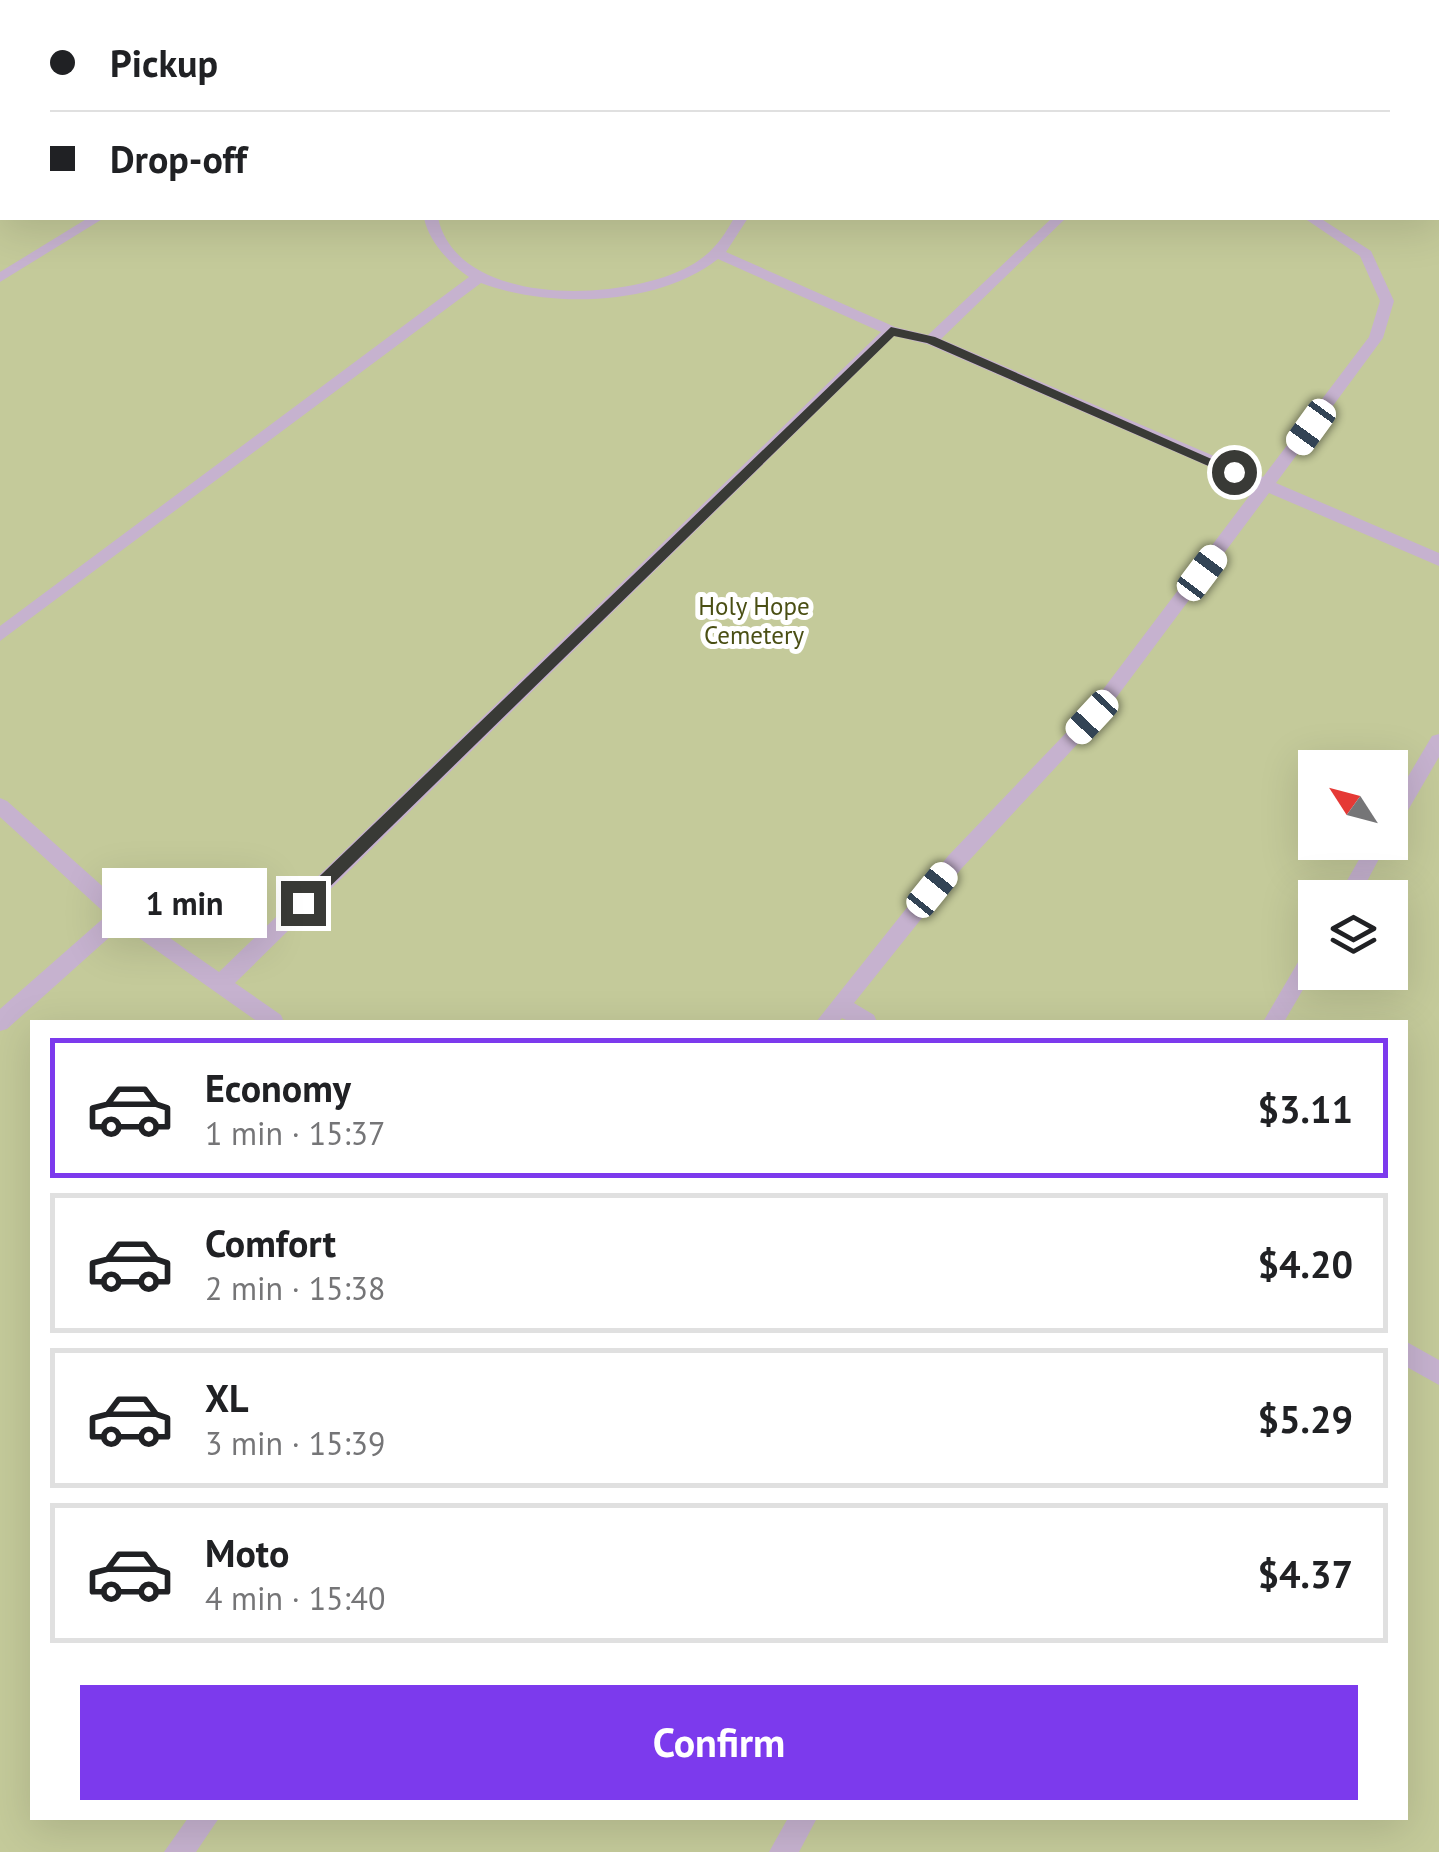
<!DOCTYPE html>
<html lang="en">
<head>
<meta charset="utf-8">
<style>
	:root { --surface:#fff; --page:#f6f6f6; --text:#202124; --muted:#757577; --line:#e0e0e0; --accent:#7c3aed }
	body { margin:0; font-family:"PT Sans",sans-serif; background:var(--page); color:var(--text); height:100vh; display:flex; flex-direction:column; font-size:38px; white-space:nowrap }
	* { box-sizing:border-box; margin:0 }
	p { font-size:32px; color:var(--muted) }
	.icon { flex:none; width:55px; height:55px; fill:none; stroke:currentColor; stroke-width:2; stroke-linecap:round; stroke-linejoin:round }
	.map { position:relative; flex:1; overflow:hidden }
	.details { position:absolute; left:30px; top:1020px; width:1378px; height:800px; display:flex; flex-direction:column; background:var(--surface); border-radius:0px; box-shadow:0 10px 40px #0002 }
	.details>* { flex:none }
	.top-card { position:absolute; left:0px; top:0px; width:1440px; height:220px; box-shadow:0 10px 40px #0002; display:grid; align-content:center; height:220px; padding:0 50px; background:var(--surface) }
	.needle { width:65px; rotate:306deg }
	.buttons { position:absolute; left:1298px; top:750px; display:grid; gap:20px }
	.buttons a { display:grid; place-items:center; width:110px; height:110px; border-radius:0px; background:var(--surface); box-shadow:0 10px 40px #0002; font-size:50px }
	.end { position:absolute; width:45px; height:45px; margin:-22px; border:12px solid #393a36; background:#fff; box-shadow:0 0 0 5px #fff }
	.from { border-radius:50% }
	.bubble { position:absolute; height:70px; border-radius:0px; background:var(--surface); box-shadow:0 10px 40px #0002; font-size:32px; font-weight:800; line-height:70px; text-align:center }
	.car { position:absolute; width:30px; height:60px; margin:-30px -15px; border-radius:12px; box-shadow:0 0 8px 2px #0007; background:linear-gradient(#fff 24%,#345 0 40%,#fff 0 76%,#345 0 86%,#fff 0) }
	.top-card b { display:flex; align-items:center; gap:35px; height:95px; font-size:38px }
	.top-card b+b { border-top:2px solid var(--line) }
	.top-card i { width:25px; height:25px; background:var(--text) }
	ul { padding:18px 0 0; list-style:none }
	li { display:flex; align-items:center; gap:30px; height:140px; margin:0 20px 15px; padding:0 30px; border:5px solid var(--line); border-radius:0px }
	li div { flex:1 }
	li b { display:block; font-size:38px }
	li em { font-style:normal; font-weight:800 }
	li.active { border-color:var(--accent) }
	li>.icon { width:90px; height:90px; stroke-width:1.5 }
	.button { display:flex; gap:20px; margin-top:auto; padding:20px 50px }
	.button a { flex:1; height:115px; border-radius:0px; background:var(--accent); color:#fff; font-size:40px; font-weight:800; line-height:115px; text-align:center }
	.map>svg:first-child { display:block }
</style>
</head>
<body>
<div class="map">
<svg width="1439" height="1852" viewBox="0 0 1439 1852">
	<rect width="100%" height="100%" fill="#f7f9ee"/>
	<path fill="#c4ca9a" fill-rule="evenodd" d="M0 0 1067 2H2V218H1438L1439 128V1852H0ZM1315 768H1390V842H1315ZM1315 898H1390V972H1315ZM32 1022H1405V1818H32Z"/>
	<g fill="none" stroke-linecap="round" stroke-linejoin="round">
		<g fill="#c6b2cf" fill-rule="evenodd">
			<polygon points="129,0 146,0 147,2 131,2"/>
			<polygon points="777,0 795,0 796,2 779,2"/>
			<polygon points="1384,0 1404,0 1405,2 1386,2"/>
			<polygon points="2,22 2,31 0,32 0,23"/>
			<polygon points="88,218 104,218 0,282 0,272"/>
			<path d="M424 218H438C459 311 632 302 695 263 714 251 724 236 734 218H748L726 252 895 327 928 335 1052 218H1066L941 339 1263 477 1369 337 1380 301 1360 256 1304 218H1320L1371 251 1394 301 1383 338 1276 483 1439 553V566L1269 493 1098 722 962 868 854 1003 874 1015 877 1022H850L842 1018 838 1022H816L948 856 1086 712 1256 487 927 344 894 336 235 983 281 1015 284 1022H258L122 926 7 1029 0 1031V1009L107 915 0 817V798L7 801 128 909 219 972 881 332 718 259C659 306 549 309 481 283L0 641V626L469 277C450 264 429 242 424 218Z"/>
			<polygon points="1439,734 1439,757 1397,829 1390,832 1390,807 1432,736"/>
			<polygon points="1369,842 1388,842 1358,898 1337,898"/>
			<polygon points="1315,942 1315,969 1284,1022 1263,1022 1308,945"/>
			<polygon points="1405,1341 1439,1360 1439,1385 1405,1366"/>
			<polygon points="188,1818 219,1818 196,1852 164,1852"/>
			<polygon points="788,1818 817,1818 799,1852 769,1852"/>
		</g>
		<polyline stroke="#c6b2cf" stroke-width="30" points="1178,2 1181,0"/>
		<g fill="#8c619e" fill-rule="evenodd">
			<polygon points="1120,0 1145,0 1146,2 1122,2"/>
			<polygon points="1238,0 1263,0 1264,2 1240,2"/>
			<rect x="1438" y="55" width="1" height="12"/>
			<polygon points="1438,95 1439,95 1439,108 1438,107"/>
		</g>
	</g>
	<polygon fill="#393a36" points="891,327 935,337 1241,472 1229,475 927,343 894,336 308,908 297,908 297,898"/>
	<g text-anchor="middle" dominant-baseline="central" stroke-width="10" stroke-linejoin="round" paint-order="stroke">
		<g font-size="25" fill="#4a4f14" stroke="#fff">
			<text x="754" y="606">Holy Hope<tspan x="754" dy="29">Cemetery</tspan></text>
		</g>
	</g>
</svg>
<div class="buttons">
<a><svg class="needle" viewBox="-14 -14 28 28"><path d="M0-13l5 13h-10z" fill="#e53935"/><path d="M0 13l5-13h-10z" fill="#757577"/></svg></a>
<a><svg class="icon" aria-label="layers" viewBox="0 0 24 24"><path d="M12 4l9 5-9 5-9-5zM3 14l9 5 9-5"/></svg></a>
</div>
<i class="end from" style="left:1234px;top:472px"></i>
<i class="end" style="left:303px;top:903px"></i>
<div class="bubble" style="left:102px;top:868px;width:165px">1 min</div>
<i class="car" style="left:1311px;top:427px;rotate:216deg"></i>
<i class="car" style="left:1202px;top:573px;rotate:37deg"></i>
<i class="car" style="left:1092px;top:717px;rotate:223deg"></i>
<i class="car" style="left:932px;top:890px;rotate:39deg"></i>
<div class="top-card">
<b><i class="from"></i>Pickup</b>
<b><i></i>Drop-off</b>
</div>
<section class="details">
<ul>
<li class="active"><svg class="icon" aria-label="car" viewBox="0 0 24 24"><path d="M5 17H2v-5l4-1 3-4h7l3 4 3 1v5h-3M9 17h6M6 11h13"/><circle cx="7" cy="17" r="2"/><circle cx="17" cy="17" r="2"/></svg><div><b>Economy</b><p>1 min · 15:37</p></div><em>$3.11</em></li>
<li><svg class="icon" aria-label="car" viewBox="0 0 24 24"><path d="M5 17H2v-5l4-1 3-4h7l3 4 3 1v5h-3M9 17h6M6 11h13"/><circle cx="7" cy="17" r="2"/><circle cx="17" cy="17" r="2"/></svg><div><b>Comfort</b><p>2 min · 15:38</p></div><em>$4.20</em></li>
<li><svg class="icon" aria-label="car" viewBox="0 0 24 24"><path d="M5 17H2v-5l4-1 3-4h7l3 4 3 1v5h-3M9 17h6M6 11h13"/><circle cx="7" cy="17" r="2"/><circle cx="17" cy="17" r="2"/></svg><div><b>XL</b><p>3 min · 15:39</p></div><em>$5.29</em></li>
<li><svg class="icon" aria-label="car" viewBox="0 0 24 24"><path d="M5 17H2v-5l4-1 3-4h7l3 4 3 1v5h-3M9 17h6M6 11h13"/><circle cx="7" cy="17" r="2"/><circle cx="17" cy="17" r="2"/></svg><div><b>Moto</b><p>4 min · 15:40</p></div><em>$4.37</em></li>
</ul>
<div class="button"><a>Confirm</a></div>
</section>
</div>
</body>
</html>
